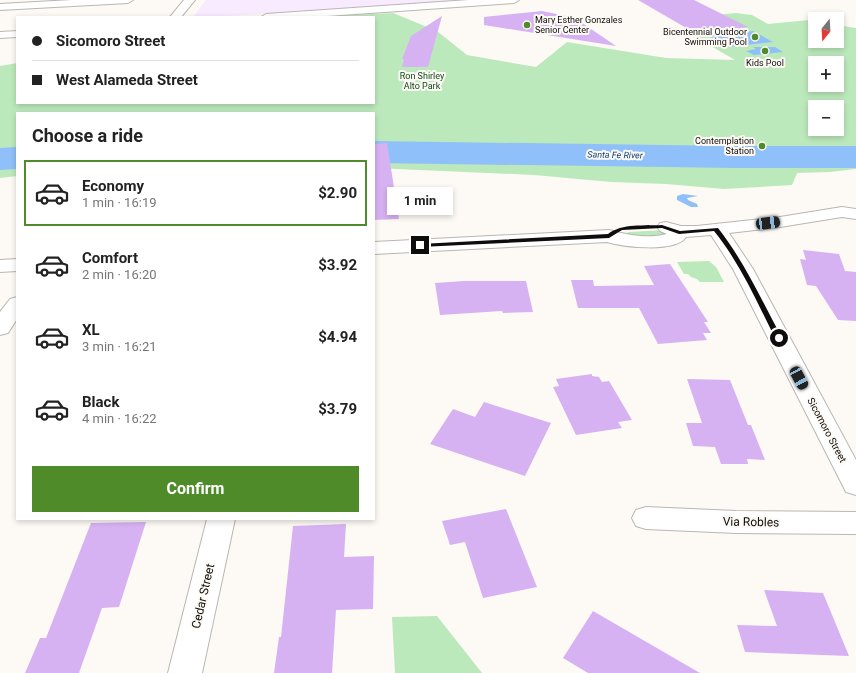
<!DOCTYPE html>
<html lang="en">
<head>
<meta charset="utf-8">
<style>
	:root { --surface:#fff; --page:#f2f2f2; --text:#222; --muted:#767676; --line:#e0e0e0; --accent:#4f8b29 }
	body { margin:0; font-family:Roboto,sans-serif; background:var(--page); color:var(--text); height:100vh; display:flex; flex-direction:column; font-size:15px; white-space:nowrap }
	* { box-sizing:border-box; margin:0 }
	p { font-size:13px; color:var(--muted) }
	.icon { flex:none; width:22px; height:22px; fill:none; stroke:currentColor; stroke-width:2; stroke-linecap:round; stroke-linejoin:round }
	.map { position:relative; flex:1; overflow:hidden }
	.details { position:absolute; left:16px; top:112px; width:359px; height:408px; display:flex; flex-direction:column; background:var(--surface); border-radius:0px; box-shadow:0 2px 6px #0003 }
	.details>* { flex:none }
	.hud { position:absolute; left:16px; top:16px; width:359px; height:88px; border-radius:0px; box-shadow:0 2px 6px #0003; display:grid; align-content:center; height:88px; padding:0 16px; background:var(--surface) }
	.needle { width:26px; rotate:198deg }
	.fabs { position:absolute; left:808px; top:12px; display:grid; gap:8px }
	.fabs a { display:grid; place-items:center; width:36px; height:36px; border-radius:0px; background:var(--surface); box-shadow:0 2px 6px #0003; font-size:20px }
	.end { position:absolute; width:18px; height:18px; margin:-9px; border:5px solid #0f0d0c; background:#fff; box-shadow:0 0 0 2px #fff }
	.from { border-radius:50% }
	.bubble { position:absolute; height:28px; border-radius:0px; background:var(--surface); box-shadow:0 2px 6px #0003; font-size:13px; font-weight:700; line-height:28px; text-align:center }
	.car { position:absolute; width:12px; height:24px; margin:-12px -6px; border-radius:5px; box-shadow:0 0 3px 1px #0007; background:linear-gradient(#222 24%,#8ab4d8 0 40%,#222 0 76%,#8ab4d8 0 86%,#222 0) }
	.hud b { display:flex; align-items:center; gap:14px; height:38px; font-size:15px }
	.hud b+b { border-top:1px solid var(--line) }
	.hud i { width:10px; height:10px; background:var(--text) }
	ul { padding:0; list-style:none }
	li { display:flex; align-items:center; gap:12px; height:66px; margin:0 8px 6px; padding:0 8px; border:2px solid transparent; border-radius:0px }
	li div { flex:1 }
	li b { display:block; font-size:15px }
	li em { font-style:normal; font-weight:700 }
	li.selected { border-color:var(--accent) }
	li>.icon { width:36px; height:36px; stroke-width:1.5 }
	h2 { padding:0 16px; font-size:18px; line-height:48px }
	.primary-button { display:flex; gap:8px; margin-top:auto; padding:8px 16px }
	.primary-button a { flex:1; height:46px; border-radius:0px; background:var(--accent); color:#fff; font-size:16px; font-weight:700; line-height:46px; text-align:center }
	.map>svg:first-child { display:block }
</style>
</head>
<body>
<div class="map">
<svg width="856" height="673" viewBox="0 0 856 673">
	<rect width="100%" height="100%" fill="#fdf9f5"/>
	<polygon fill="#f8ebff" points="206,0 472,0 212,17 193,17"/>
	<g fill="#bce9bc" fill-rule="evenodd">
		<path d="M393 13 437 31 467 55 536 67 567 42 666 58 735 60 687 32 692 31 673 19 736 13 752 15 768 24 809 20 815 21V41H837V25L856 28V169L830 172 797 173 792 185 724 189 666 184 611 182 534 175 374 168V113H17V176L0 178V66L17 63V103H374V17H311ZM815 63H837V85H815ZM815 107H837V129H815Z"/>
		<polygon points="665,230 669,236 630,238 623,234 629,232"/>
		<polygon points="709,261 716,267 724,282 700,282 697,279 691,277 688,274 684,274 677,262"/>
		<polygon points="437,616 482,673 395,673 392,617"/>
	</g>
	<g fill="#8fc0f9">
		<polygon points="753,31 773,42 729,47 709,36"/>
		<polygon points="753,47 775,47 783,52 754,55 746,51 756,49"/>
		<polygon points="683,194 698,196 687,198 688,200 697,204 698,207 691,207 677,200 677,196"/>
	</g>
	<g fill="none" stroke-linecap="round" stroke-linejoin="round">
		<g fill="#8fc0f9" fill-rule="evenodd">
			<polygon points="374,141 735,146 856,146 856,168 735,168 374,163"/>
			<polygon points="17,147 17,169 0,170 0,148"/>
		</g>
	</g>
	<g fill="#d7b2f2">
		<polygon points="638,0 694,0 748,27 695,33"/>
		<polygon points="542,11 566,16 572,16 616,46 484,25 484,17"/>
		<polygon points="442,16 428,67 402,67 404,59 402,59 411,36"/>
		<polygon points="387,143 399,219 374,220 374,144"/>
		<polygon points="803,250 839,254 845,271 856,272 856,321 838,320 816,286 807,285 800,259 806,260"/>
		<polygon points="670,264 708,322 704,322 711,333 703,333 707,340 658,344 639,308 578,308 571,280 593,280 594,286 654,285 644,266"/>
		<polygon points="464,281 526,281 533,312 503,313 502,311 440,315 435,283"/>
		<polygon points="592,374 592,376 599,377 602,382 609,381 632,420 618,422 622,428 576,435 553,387 559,386 556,379"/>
		<polygon points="687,379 730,380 748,425 751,425 765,460 747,459 748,464 721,464 715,447 693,446 686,423 702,423"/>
		<polygon points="484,402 551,423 525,476 430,444 453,409 475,417"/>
		<polygon points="506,509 537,587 483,598 465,542 450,545 442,521"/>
		<polygon points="146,522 119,607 102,608 79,673 25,673 40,638 46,638 91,523"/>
		<polygon points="346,524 344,557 374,556 373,609 336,610 332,673 274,673 279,637 281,637 293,526"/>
		<polygon points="764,590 823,593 849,656 745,652 737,625 777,626"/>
		<polygon points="593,611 700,673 588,673 563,658"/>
	</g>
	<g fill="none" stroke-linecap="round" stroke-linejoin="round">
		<defs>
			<g id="minor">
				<polygon points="72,0 133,0 128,3 0,10 0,4"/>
				<polygon points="184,0 195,0 181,17 170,17"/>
				<polygon points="469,0 519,0 514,3 313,17 261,17 266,14"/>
				<polygon points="17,31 17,37 0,38 0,32"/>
				<path d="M842 207 856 209V219L842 217 780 227 729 233 753 269 856 460V495L846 492 733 269 711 235 686 237C676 253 623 247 607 242L374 254V242L609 230C628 235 648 239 667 234L660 231 657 227 660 223 666 222 681 226H697L780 217Z"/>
				<polygon points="17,259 17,271 0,272 0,260"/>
				<polygon points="17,297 17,319 8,333 0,335 0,312 10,299"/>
				<polygon points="646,507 736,511 856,512 856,534 736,533 646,529 636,526 632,518 636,510"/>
				<polygon points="207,519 235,519 202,673 168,673"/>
			</g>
		</defs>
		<use href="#minor" stroke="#bab6b2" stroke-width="2"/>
		<use href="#minor" fill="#fff" fill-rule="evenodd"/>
	</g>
	<path fill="#0f0d0c" d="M662 225 680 231 718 228C744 261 762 301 782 338L781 340 775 338C757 302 740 263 714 231L679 234 662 228 622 230 609 238 420 247 417 245 420 244 608 234C622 223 645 226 662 225Z"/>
	<g fill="#4f8b29" stroke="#fdf9f5" stroke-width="1.5">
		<circle cx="527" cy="25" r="4"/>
		<circle cx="755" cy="37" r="4"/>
		<circle cx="765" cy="51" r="4"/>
		<circle cx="762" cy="146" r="4"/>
	</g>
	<g text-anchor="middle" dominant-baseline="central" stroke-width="4" stroke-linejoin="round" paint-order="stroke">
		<g font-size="9" fill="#0f0d0c" stroke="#fdf9f5" text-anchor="end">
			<text x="535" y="20" text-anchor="start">Mary Esther Gonzales<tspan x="535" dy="10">Senior Center</tspan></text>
			<text x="747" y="32">Bicentennial Outdoor<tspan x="747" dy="10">Swimming Pool</tspan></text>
			<text x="765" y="63" text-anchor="middle">Kids Pool</text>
			<text x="754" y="141">Contemplation<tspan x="754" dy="10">Station</tspan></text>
		</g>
		<g font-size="9" fill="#0f4915" stroke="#fdf9f5">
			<text x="422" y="76">Ron Shirley<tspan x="422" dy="10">Alto Park</tspan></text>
		</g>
		<g font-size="9" font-style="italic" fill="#0f4275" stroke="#fdf9f5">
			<text transform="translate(615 155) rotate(1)">Santa Fe River</text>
		</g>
		<g font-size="10" fill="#0f0d0c" stroke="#fdf9f5">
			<text transform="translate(827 430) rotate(62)">Sicomoro Street</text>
		</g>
		<g font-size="12" fill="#0f0d0c" stroke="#fdf9f5">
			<text transform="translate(751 522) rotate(1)">Via Robles</text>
			<text transform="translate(203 596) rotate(-77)">Cedar Street</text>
		</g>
	</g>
</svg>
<div class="fabs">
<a><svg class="needle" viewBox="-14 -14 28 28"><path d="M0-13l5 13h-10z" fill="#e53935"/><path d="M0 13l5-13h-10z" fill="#767676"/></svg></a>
<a>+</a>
<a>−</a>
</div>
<i class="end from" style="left:779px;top:338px"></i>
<i class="end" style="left:420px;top:245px"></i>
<div class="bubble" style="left:387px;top:187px;width:66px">1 min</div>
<i class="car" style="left:768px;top:223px;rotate:83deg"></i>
<i class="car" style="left:799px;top:378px;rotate:152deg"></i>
<div class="hud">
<b><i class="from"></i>Sicomoro Street</b>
<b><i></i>West Alameda Street</b>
</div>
<section class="details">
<h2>Choose a ride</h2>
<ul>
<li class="selected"><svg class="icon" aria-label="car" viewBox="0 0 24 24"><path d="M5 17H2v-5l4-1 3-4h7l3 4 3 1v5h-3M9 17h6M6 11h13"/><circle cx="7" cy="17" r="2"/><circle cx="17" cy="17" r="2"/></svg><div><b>Economy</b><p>1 min · 16:19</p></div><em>$2.90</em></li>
<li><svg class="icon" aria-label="car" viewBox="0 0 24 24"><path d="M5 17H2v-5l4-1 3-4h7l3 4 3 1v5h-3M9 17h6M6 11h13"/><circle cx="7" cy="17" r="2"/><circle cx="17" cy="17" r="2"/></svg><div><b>Comfort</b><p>2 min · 16:20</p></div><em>$3.92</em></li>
<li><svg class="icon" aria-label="car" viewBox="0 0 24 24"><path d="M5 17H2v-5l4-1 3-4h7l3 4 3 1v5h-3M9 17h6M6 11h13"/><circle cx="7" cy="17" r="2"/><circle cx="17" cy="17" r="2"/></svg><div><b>XL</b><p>3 min · 16:21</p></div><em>$4.94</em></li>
<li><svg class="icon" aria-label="car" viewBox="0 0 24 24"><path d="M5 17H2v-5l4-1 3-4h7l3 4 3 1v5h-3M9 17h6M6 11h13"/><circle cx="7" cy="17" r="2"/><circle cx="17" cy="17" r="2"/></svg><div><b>Black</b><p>4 min · 16:22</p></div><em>$3.79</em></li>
</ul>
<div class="primary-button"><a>Confirm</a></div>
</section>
</div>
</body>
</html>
